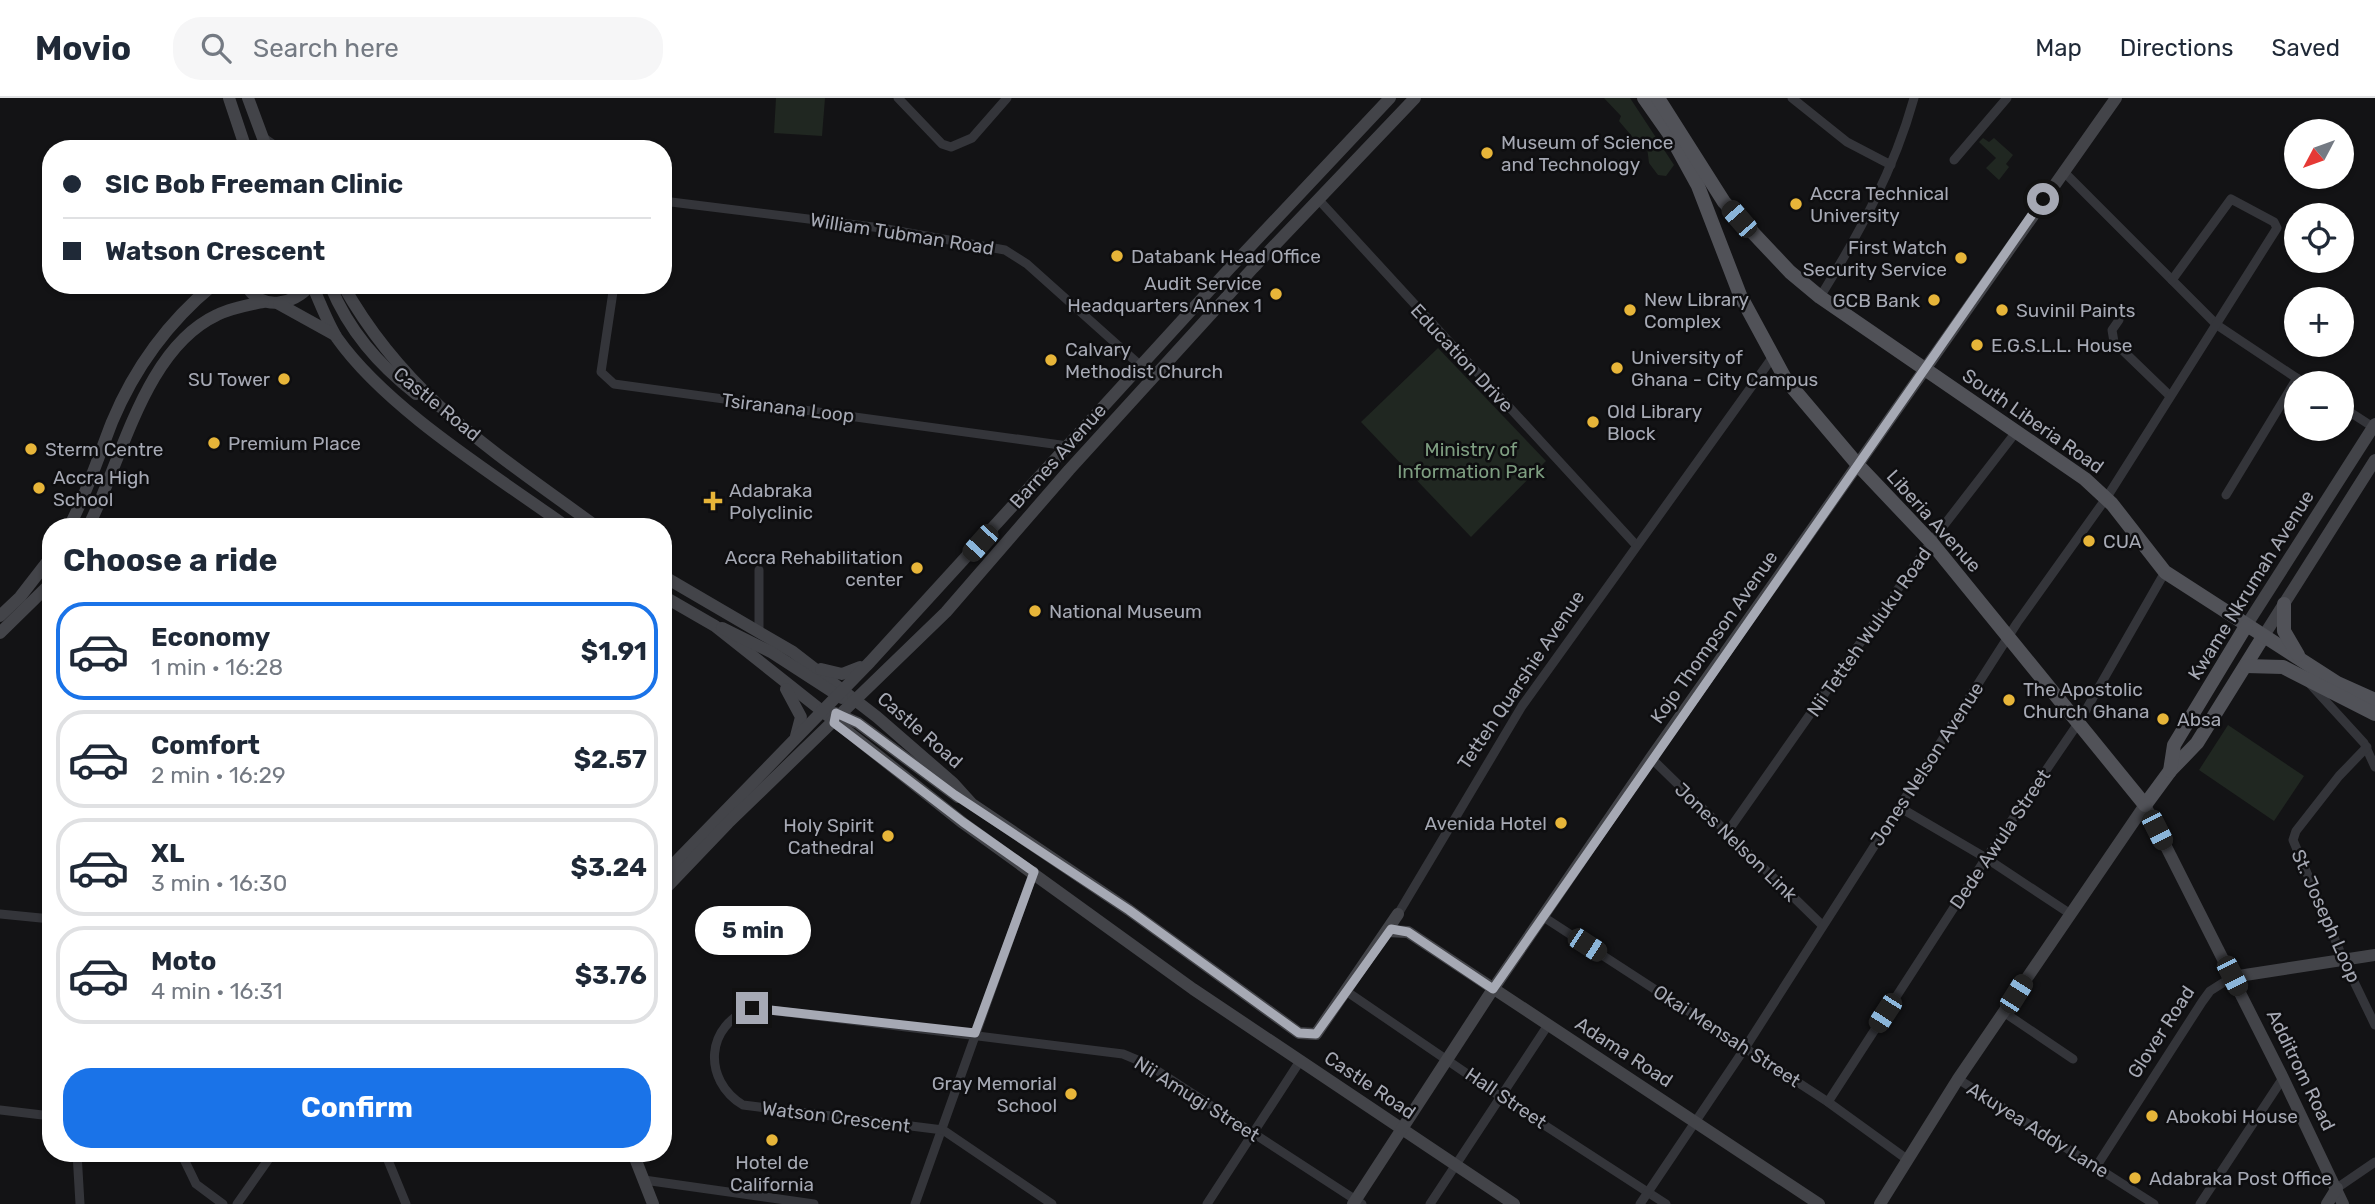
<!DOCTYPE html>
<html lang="en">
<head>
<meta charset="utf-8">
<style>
	:root { --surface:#fff; --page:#f6f6f7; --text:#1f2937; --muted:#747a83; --line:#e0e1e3; --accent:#1a73e8 }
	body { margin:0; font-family:Rubik,sans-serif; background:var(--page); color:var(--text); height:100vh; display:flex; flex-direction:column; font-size:26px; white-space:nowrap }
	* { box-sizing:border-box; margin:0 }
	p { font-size:23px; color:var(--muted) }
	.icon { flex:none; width:38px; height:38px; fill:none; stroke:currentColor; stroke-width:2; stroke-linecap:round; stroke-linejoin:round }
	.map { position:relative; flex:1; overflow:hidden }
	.drawer { position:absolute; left:42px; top:420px; width:630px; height:644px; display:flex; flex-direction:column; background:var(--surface); border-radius:28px; box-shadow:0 2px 5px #0004 }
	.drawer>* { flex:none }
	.banner { position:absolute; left:42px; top:42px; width:630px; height:154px; border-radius:28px; box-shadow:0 2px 5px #0004; display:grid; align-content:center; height:154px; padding:0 21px; background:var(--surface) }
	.needle { width:46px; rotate:229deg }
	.fabs { position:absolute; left:2284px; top:21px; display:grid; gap:14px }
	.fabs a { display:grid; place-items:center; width:70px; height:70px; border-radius:50%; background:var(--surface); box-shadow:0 2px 5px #0004; font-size:35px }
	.end { position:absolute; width:32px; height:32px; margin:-16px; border:9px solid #a6a9b4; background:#111; box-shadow:0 0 0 4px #111 }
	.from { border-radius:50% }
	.bubble { position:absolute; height:49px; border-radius:24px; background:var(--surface); box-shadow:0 2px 5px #0004; font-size:23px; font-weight:700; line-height:49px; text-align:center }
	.car { position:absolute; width:21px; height:42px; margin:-21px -10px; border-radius:9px; box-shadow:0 0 5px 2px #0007; background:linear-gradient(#222 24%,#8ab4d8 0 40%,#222 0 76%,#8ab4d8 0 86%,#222 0) }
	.banner b { display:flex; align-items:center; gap:24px; height:66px; font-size:26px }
	.banner b+b { border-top:2px solid var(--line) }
	.banner i { width:18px; height:18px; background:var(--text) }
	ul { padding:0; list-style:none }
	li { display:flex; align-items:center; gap:21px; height:98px; margin:0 14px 10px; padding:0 7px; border:4px solid var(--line); border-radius:28px }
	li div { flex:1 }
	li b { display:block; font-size:26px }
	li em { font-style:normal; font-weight:700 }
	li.on { border-color:var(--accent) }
	li>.icon { width:63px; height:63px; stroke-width:1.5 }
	h2 { padding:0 21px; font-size:32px; line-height:84px }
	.action { display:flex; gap:14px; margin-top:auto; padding:14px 21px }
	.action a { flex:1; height:80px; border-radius:28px; background:var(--accent); color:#fff; font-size:28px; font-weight:700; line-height:80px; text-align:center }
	header { display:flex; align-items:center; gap:42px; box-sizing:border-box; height:98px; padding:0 35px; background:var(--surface); border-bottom:2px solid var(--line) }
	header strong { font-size:33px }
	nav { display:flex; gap:38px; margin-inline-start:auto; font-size:24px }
	.search { width:490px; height:63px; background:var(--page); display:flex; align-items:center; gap:18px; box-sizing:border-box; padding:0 24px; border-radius:28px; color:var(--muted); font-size:26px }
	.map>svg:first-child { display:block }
</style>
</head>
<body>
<header>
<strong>Movio</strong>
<div class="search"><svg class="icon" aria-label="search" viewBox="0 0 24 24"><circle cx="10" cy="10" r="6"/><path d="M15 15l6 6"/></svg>Search here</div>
<nav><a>Map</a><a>Directions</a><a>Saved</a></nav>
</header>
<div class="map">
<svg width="2375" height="1106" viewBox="0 0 2375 1106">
	<rect width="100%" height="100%" fill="#131315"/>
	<g fill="#202721">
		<polygon points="776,0 825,0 822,38 774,35"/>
		<polygon points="1604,0 1630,0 1674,67 1666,78 1658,77 1649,65 1647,49 1635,42 1619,23 1621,18"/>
		<polygon points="1983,40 1989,44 1994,40 2013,57 2006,66 2009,69 1999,82 1986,70 1996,60 1979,44"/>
		<polygon points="1438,250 1546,363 1471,439 1361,324"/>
		<polygon points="2228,627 2304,678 2274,723 2199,672"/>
	</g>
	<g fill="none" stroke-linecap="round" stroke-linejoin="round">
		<g stroke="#34353a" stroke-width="9">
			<polyline points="898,0 942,46 951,49 972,40 1007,0"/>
			<polyline points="1792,0 1847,44 1891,67"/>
			<polyline points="261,38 280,51"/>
			<polyline points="1954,62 2007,0"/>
			<polyline points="2063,73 2217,227 2304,285"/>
			<polyline points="1318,101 1636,447"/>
			<polyline points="663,103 881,130 1005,152 1027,166 1141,268"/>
			<polyline points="614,187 601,274 614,286 1068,348"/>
			<path d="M1820 199C1859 136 1894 72 1914 0"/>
			<polyline points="2119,222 2112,232 2114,244 2170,298"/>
			<polyline points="2342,309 2373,329"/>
			<polyline points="2226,397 2297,280"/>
			<polyline points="759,532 759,472"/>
			<polyline points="2310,586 2364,645 2375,669"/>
			<polyline points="2367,649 2339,678 2296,733 2293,742 2344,863 2375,927"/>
			<polyline points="1651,660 1822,827"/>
			<polyline points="1899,709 1986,760 2069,815"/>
			<polyline points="1726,736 1931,444 2016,334"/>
			<polyline points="0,816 51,821"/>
			<polyline points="1398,816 1522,608 1772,260"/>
			<polyline points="1542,818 1828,1004 1908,1062"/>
			<polyline points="1346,893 1501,999 1666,1106"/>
			<polyline points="2005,915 2073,961"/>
			<polyline points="1958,981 2154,1106"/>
			<polyline points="1828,1004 1986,760 2079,624 2165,474"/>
			<polyline points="0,1012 51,1018"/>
			<polyline points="77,1055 80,1106"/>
			<polyline points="181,1055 196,1086 223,1106"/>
			<polyline points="385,1055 406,1106"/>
			<polyline points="2096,1069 2202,904 2210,893 2232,879"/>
			<polyline points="644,1082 814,1106"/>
			<polyline points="2337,1090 2375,1064"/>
			<polyline points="237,1106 273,1055"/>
			<polyline points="915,1106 1034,773"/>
			<path d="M1052 1106 943 1032 743 1007C702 982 705 926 753 910L1123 956 1147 966 1362 1106"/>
			<polyline points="1207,1106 1300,963"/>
			<polyline points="1430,1106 1548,927"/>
			<polyline points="1640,1106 1745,950 2017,525 2107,399 2277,130 2274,124 2231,101 2172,182"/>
			<polyline points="2200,1106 2283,980"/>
		</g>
		<g stroke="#434449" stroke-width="12">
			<polyline points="229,0 246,51"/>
			<polyline points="248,0 267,51"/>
			<path d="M246 187C261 214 293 207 311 187"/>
			<path d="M312 187C320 204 327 224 337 240 388 312 495 377 567 429"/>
			<path d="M330 187C349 233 378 266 416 296"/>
			<path d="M343 187C406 300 496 355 597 429"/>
			<polyline points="279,206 335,237"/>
			<path d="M69 429C87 395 98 360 112 324 135 269 168 224 213 187"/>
			<path d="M88 429C122 363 144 251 217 217 231 210 248 207 263 204"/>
			<polyline points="663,478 793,554 877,619 953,685 972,706 1129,812 1299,935 1316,936 1398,816"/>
			<polyline points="663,498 715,528 963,725 1193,891 1514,1106"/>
			<polyline points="0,518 20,499 51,459"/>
			<polyline points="2246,528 2375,326"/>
			<polyline points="722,530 771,554 842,600"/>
			<polyline points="0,535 51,485"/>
			<polyline points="2263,539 2375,362"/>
			<polyline points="821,571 842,576 860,569"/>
			<polyline points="786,591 801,619 796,638"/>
			<polyline points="835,615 858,625 958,699"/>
			<polyline points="663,777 870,564 1229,171 1390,0"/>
			<polyline points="663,793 728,725 946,514 1069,372 1253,170 1415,0"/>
			<polyline points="1387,833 1408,834 1819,1106"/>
			<polyline points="2232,879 2375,857"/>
			<polyline points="633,1055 653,1106"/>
			<polyline points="1353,1106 1493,891 1651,660 2116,0"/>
			<polyline points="1880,1106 1958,981 2145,707 2283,980 2343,1106"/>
			<polyline points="2327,1106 2337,1090"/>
		</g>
		<g stroke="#515258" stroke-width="14">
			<polyline points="1644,0 1670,37 1698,88 1740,197 1786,282 1858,367 1931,444 2145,707 2170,673 2197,645 2263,539"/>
			<polyline points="1658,0 1724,104 1790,174 1820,199 2085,381 2112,406 2165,474 2337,585 2375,602"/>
			<polyline points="2284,506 2284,533 2298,557"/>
			<polyline points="2246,568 2283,569 2375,616"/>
			<polyline points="2170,673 2174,647 2246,528"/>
		</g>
	</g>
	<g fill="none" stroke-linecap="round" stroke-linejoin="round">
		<polyline stroke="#a6a9b4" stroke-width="9" points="752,910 975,935 1034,774 963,724 851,638 834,625 836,615 858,625 955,697 1129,812 1299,935 1316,936 1391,831 1408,834 1493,891 2043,101"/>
	</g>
	<g fill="#e7b539" stroke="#0e0e10" stroke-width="2.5">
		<circle cx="1487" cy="55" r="7"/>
		<circle cx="1796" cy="106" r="7"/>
		<circle cx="1117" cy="158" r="7"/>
		<circle cx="1961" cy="160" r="7"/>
		<circle cx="1276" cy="196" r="7"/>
		<circle cx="1934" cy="202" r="7"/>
		<circle cx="1630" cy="212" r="7"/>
		<circle cx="2002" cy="212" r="7"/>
		<circle cx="1977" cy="247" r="7"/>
		<circle cx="1051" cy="262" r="7"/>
		<circle cx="1617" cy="270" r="7"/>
		<circle cx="284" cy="281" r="7"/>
		<circle cx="1593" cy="324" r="7"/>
		<circle cx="214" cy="345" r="7"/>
		<circle cx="31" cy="351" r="7"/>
		<circle cx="39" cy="390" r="7"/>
		<path d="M709.5 392.5h7v7h7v7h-7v7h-7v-7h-7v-7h7z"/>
		<circle cx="2089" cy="443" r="7"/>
		<circle cx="917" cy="470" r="7"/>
		<circle cx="1035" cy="513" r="7"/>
		<circle cx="2009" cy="602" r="7"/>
		<circle cx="2163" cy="621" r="7"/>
		<circle cx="1561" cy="725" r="7"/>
		<circle cx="888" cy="738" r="7"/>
		<circle cx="1071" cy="996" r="7"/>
		<circle cx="2152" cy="1018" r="7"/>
		<circle cx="772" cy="1042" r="7"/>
		<circle cx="2135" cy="1080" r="7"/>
	</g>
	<g text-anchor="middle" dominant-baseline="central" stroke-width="5" stroke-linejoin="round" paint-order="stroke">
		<g font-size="19" fill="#a6a9b4" stroke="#0e0e10" text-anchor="start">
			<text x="1501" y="44">Museum of Science<tspan x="1501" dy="22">and Technology</tspan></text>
			<text x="1810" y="95">Accra Technical<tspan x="1810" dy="22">University</tspan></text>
			<text x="1947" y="149" text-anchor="end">First Watch<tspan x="1947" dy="22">Security Service</tspan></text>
			<text x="1131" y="158">Databank Head Office</text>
			<text x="1262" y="185" text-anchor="end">Audit Service<tspan x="1262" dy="22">Headquarters Annex 1</tspan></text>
			<text x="1644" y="201">New Library<tspan x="1644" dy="22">Complex</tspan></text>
			<text x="1920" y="202" text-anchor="end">GCB Bank</text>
			<text x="2016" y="212">Suvinil Paints</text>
			<text x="1991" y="247">E.G.S.L.L. House</text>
			<text x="1065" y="251">Calvary<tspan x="1065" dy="22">Methodist Church</tspan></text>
			<text x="1631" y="259">University of<tspan x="1631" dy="22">Ghana - City Campus</tspan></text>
			<text x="270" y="281" text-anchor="end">SU Tower</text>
			<text x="1607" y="313">Old Library<tspan x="1607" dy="22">Block</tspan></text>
			<text x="228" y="345">Premium Place</text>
			<text x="45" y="351">Sterm Centre</text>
			<text x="53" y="379">Accra High<tspan x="53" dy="22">School</tspan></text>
			<text x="729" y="392">Adabraka<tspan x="729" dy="22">Polyclinic</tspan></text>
			<text x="2103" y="443">CUA</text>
			<text x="903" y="459" text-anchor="end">Accra Rehabilitation<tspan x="903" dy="22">center</tspan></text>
			<text x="1049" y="513">National Museum</text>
			<text x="2023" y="591">The Apostolic<tspan x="2023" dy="22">Church Ghana</tspan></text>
			<text x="2177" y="621">Absa</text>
			<text x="1547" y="725" text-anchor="end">Avenida Hotel</text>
			<text x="874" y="727" text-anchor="end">Holy Spirit<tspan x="874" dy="22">Cathedral</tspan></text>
			<text x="1057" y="985" text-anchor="end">Gray Memorial<tspan x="1057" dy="22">School</tspan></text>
			<text x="2166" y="1018">Abokobi House</text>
			<text x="772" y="1064" text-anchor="middle">Hotel de<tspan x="772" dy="22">California</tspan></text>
			<text x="2149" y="1080">Adabraka Post Office</text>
		</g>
		<g font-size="19" fill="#a6a9b4" stroke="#0e0e10">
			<text transform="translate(902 136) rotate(9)">William Tubman Road</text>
			<text transform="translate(1462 260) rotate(47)">Education Drive</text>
			<text transform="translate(437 306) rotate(39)">Castle Road</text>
			<text transform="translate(788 310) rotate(7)">Tsiranana Loop</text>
			<text transform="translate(2033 323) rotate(35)">South Liberia Road</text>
			<text transform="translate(1058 358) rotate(-48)">Barnes Avenue</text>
			<text transform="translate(1934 423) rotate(48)">Liberia Avenue</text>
			<text transform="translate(2251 487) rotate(-58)">Kwame Nkrumah Avenue</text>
			<text transform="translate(1869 534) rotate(-55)">Nii Tetteh Wuluku Road</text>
			<text transform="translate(1714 539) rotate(-55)">Kojo Thompson Avenue</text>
			<text transform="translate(1521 582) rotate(-56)">Tetteh Quarshie Avenue</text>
			<text transform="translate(920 632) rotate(41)">Castle Road</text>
			<text transform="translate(1927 666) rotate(-57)">Jones Nelson Avenue</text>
			<text transform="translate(2000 741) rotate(-56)">Dede Awula Street</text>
			<text transform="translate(1736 744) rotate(44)">Jones Nelson Link</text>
			<text transform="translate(2326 818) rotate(66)">St. Joseph Loop</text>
			<text transform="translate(2161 934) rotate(-57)">Glover Road</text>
			<text transform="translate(1727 938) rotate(33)">Okai Mensah Street</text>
			<text transform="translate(1624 954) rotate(33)">Adama Road</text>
			<text transform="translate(2301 972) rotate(64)">Additrom Road</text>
			<text transform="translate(1370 987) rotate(34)">Castle Road</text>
			<text transform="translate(1506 1000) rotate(34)">Hall Street</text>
			<text transform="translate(1197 1001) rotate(32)">Nii Amugi Street</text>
			<text transform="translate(836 1019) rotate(7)">Watson Crescent</text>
			<text transform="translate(2038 1032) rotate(32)">Akuyea Addy Lane</text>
		</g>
		<g font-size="19" fill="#7e9e81" stroke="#0e0e10">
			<text x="1471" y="351">Ministry of<tspan x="1471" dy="22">Information Park</tspan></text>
		</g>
	</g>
</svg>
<div class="fabs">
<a><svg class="needle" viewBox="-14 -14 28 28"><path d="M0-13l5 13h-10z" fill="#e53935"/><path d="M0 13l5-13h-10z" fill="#747a83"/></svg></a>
<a><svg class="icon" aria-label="locate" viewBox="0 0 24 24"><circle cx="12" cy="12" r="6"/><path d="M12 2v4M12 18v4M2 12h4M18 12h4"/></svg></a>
<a>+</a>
<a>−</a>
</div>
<i class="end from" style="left:2043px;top:101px"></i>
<i class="end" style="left:752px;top:910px"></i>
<div class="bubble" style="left:695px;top:808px;width:116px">5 min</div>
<i class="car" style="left:1739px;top:121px;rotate:319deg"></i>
<i class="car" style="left:980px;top:445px;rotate:222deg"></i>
<i class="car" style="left:2157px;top:732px;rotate:153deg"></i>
<i class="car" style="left:1587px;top:847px;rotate:123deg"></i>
<i class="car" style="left:2232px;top:878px;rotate:153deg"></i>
<i class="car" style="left:2016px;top:896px;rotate:32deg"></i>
<i class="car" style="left:1885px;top:915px;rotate:213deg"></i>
<div class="banner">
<b><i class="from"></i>SIC Bob Freeman Clinic</b>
<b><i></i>Watson Crescent</b>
</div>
<section class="drawer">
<h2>Choose a ride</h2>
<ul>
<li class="on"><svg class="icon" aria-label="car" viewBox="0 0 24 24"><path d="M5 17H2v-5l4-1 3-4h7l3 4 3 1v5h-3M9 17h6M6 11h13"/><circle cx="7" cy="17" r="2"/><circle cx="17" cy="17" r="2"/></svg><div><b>Economy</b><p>1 min · 16:28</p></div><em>$1.91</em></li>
<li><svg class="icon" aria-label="car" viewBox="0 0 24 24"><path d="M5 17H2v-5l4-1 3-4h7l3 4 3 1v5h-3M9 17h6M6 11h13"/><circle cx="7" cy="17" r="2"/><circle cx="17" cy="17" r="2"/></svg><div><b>Comfort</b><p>2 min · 16:29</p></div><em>$2.57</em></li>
<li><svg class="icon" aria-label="car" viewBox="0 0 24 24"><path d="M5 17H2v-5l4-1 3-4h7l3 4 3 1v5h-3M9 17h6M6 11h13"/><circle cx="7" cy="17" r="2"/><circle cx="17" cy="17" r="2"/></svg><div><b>XL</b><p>3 min · 16:30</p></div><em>$3.24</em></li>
<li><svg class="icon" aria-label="car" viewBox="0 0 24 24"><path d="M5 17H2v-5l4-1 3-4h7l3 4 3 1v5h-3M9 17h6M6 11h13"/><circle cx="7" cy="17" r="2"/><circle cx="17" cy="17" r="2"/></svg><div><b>Moto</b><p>4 min · 16:31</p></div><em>$3.76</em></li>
</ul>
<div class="action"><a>Confirm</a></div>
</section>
</div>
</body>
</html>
